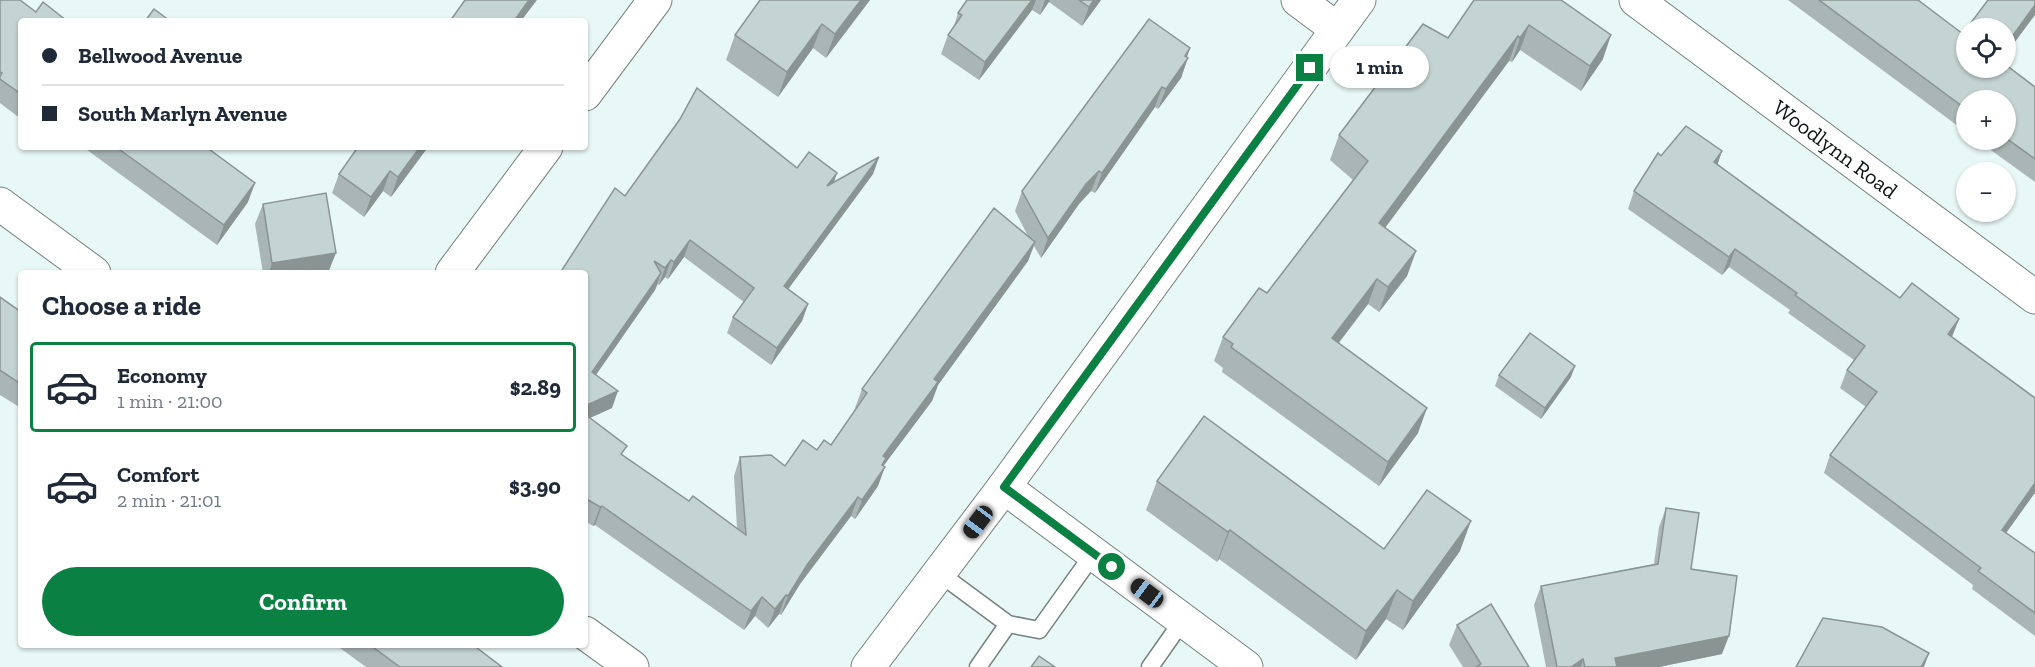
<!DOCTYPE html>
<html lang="en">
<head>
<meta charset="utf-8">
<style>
	:root { --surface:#fff; --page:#f6f6f7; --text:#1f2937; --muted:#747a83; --line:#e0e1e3; --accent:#0b8043 }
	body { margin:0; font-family:"Zilla Slab",serif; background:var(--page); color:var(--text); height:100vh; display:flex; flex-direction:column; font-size:22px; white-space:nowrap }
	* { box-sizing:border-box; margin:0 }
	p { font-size:20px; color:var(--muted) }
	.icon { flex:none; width:33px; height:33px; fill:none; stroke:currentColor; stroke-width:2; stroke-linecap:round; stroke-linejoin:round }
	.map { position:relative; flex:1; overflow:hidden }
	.sheet { position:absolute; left:18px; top:270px; width:570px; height:378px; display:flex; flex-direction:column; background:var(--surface); border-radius:6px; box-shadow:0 2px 4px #0004 }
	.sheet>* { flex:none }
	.guide { position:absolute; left:18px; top:18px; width:570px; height:132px; border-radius:6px; box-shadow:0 2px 4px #0004; display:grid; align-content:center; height:132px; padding:0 24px; background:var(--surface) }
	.buttons { position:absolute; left:1956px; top:18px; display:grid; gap:12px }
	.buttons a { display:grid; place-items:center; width:60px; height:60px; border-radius:50%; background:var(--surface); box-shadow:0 2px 4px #0004; font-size:30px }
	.end { position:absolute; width:27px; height:27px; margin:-14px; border:8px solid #0b8043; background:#fff; box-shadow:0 0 0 3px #fff }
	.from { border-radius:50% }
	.bubble { position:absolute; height:42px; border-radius:21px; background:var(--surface); box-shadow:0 2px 4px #0004; font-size:20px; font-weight:800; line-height:42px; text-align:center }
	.car { position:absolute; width:18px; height:36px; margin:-18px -9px; border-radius:8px; box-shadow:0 0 4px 2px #0007; background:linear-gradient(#222 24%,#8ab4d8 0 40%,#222 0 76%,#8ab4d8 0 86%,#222 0) }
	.guide b { display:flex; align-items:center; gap:21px; height:57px; font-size:22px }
	.guide b+b { border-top:2px solid var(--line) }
	.guide i { width:15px; height:15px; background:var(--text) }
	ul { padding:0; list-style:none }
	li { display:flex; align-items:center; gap:18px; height:90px; margin:0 12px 9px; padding:0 12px; border:3px solid transparent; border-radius:6px }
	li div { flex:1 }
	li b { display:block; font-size:22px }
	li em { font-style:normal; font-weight:800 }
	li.selected { border-color:var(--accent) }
	li>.icon { width:54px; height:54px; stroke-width:1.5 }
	h2 { padding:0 24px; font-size:27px; line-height:72px }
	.action { display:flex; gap:12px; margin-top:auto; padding:12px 24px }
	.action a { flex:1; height:69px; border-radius:36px; background:var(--accent); color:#fff; font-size:24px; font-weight:800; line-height:69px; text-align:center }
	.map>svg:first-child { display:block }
</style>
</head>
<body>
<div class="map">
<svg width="2035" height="667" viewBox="0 0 2035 667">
	<rect width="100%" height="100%" fill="#e8f8f6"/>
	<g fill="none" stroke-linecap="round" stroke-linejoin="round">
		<defs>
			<g id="service">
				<polyline points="939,573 1008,624 1039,630 1094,553"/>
				<polyline points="978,667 1008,624"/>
				<polyline points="1150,667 1183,620"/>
			</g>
			<g id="minor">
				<polyline points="1298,0 1337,29"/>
				<path id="s1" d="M1636 0 2035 297"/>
				<polyline points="585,94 655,0"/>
				<polyline points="0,204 94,273"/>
				<polyline points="452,273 546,147"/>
				<polyline points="1004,487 1246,667"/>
				<polyline points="585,633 632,667"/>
			</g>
			<polyline id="tertiary" points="868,667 1004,487 1359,0"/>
		</defs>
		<use href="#service" stroke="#748280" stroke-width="19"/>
		<use href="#minor" stroke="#748280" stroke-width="35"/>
		<use href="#tertiary" stroke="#748280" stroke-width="35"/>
		<use href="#service" stroke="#fff" stroke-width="16"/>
		<use href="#minor" stroke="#fff" stroke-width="33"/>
		<use href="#tertiary" stroke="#fff" stroke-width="33"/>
	</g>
	<g fill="#a9b6b5">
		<polygon points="0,0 36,12 21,21 21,119 0,103"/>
		<polygon points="870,0 826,58 813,48 778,97 726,60 735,35"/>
		<polygon points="967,0 1101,0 1082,26 1049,2 1040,15 1032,10 979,80 941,54 948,35 953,29 958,13"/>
		<polygon points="1561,0 1603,59 1581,91 1520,50 1512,62 1509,61 1385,228 1416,251 1407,276 1379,312 1368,304 1339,343 1418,433 1379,486 1222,372 1223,368 1214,361 1223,337 1267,293 1353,180 1330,160 1339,135 1448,38"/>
		<polygon points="1788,0 1918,0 1966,68 2035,87 2035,182 1977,140 2006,140 2006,100 1966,100 1966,132"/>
		<polygon points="1187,57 1181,78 1158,109 1155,107 1095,193 1091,191 1079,204 1041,258 1034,246 1028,261 938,385 932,401 884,465 878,486 855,519 851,516 800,584 781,615 779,614 768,628 755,616 744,630 595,525 593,526 585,521 585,273 625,196 797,168 837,173 834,182 879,157 873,174 788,289 808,304 802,321 771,365 727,333 733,317 744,302 684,257 668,279 665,277 659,285 658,284 655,290 596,375 612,408 590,418 623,455 689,501 737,528 734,476 740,457 785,466 817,450 831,445 856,409 855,408 862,389 1029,238 1015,211 1022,191"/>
		<polygon points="83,147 206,147 248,202 217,245"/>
		<polygon points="428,147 391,197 383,191 364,217 332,193 339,174"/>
		<polygon points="1722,151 1717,164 2035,398 2035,494 2034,494 2006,533 2035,553 2035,636 1972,589 1973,585 1824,473 1830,455 1866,407 1840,388 1847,370 1854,360 1788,313 1790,310 1729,267 1722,275 1628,209 1634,191"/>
		<polygon points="263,204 328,273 263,273 255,224"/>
		<polygon points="0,297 21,312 21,408 0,395"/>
		<polygon points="1499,375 1571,377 1541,419 1495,386"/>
		<polygon points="1157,481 1384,549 1460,551 1403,630 1386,619 1356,660 1219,559 1217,562 1146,510"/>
		<polygon points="1666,508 1691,569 1722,654 1659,667 1546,667 1534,605 1541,586 1654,564 1659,527"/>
		<polygon points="1457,625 1529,667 1463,667 1449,645"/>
		<polygon points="336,645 473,645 502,667 366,667"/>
	</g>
	<g fill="#899493">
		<polygon points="529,0 537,0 521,21 514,21"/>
		<polygon points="861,0 870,0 826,58 835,34"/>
		<polygon points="1032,0 1036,0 1032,10 979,80 985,62"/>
		<polygon points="1045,0 1050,0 1040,15"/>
		<polygon points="1094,0 1101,0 1082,26 1089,7"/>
		<polygon points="2035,5 2035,15 2006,54 2006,45"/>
		<polygon points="822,24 813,48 778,97 787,72"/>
		<polygon points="1529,25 1520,50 1512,62 1520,38"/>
		<polygon points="1611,35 1603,59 1581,91 1590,66"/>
		<polygon points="1518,36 1509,61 1370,248 1379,223"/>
		<polygon points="1190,48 1185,63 1188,58 1181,78 1158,109 1166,89"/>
		<polygon points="1162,87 1155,107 1095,193 1102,173"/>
		<polygon points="420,147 428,147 391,197 398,177"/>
		<polygon points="1722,151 1716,169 1714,162"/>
		<polygon points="879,157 873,174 778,303 784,286"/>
		<polygon points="390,171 383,191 364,217 371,197"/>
		<polygon points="1099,171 1091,191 1079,204 1041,258 1048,238 1086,184"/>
		<polygon points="837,173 831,190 827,186"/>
		<polygon points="255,183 248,202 217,245 224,225"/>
		<polygon points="690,240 684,257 668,279 674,262"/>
		<polygon points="1035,242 1028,261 938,385 932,401 884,465 881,472 885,467 878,486 855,519 862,500 883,456 934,379"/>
		<polygon points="1735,249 1729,267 1722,275 1729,257"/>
		<polygon points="1416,251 1407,276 1379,312 1388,287"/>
		<polygon points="336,253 328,273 269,273 272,263"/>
		<polygon points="671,260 665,277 659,285 665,268"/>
		<polygon points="661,273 655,290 586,389 592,372"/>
		<polygon points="1377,279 1368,304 1323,363 1332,338"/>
		<polygon points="808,304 802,321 771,365 777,348"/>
		<polygon points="1959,319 1952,337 1948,334"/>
		<polygon points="1575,366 1571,377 1541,419 1545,408"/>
		<polygon points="618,391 612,408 585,420 585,406"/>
		<polygon points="1427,408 1418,433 1379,486 1388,462"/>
		<polygon points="2035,483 2035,490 2034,494 1996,547 2002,530"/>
		<polygon points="858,497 851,516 800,584 781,615 788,596 807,565"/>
		<polygon points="602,506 595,525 593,526 600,507"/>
		<polygon points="1471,521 1460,551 1403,630 1413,601"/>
		<polygon points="1230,530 1219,559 1217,562 1228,532"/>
		<polygon points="1397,590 1386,619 1356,660 1366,631"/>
		<polygon points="786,595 779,614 768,628 775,609"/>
		<polygon points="762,597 755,616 744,630 751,611"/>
		<polygon points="1729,636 1722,654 1659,667 1612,667 1615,658"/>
		<polygon points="1929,653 1924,667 1921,667"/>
		<polygon points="1583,659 1581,667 1571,667"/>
	</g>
	<g fill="#c4d4d2" stroke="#899493" stroke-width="1.5">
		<polygon points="0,0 20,0 36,12 43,2 67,21 21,21 21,94 0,79 0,76 2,73 0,72"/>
		<polygon points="465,0 529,0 514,21 450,21"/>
		<polygon points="760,0 861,0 835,34 822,24 787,72 735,35"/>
		<polygon points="967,0 1032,0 985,62 948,35 962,15 958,13"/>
		<polygon points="1079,0 1094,0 1089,7"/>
		<polygon points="1474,0 1561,0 1611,35 1590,66 1529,25 1520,38 1518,36 1379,223 1416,251 1388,287 1377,279 1332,338 1427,408 1388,462 1231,347 1233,344 1223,337 1259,288 1267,293 1368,161 1339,135 1423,24 1448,38"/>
		<polygon points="1819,0 1918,0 1963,34 1966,29 1966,68 2006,68 2006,65 2035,87 2035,159 2006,138 2006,100 1966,100 1966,109"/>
		<polygon points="1988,0 2035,0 2035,5 2006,45 2006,28 1967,28"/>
		<polygon points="154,9 170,21 145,21"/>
		<polygon points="1149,19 1190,48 1185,56 1188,58 1166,89 1162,87 1102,173 1099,171 1086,184 1048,238 1022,191"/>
		<polygon points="697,88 797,168 809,152 837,173 827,186 879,157 784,286 808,304 777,348 733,317 754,288 690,240 674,262 671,260 665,268 654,261 661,273 592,372 618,391 585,406 585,273 560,273 615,188 625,196 680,119"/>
		<polygon points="1686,126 1722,151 1714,162 1900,298 1912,283 1959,319 1948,334 2035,398 2035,483 2002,530 2035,553 2035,613 1978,571 1981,568 1830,455 1877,392 1847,370 1865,346 1795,295 1797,293 1735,249 1729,257 1634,191 1658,153 1661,156"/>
		<polygon points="116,147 206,147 255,183 224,225"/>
		<polygon points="358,147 420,147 398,177 390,171 371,197 339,174"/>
		<polygon points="326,193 336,253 272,263 263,204"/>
		<polygon points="994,208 1035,242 934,379 938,382 883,456 886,458 882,465 885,467 862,500 858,497 807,565 788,596 786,595 775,609 762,597 751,611 602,506 600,507 585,498 586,415 627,446 621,454 689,501 693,496 746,535 740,457 771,455 785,466 803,440 817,450 824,440 831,445 867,393 862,389"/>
		<polygon points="0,297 21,312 21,384 0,370"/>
		<polygon points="1530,333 1575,366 1545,408 1499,375"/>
		<polygon points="1204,416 1384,549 1427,490 1471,521 1413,601 1397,590 1366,631 1230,530 1228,532 1157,481"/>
		<polygon points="1666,508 1699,513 1691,569 1737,576 1729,636 1615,658 1617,667 1585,667 1583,659 1571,667 1557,667 1541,586 1658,564"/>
		<polygon points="1491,604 1529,667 1476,667 1481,664 1457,625"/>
		<polygon points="1823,618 1882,627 1929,653 1921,667 1796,667"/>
		<polygon points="370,645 473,645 502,667 400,667"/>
		<polygon points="1039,656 1055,667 1031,667"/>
	</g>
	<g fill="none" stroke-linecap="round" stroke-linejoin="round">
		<polyline stroke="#0b8043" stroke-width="8" points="1112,567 1004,487 1310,68"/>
	</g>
	<g text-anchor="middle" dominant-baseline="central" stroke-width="4.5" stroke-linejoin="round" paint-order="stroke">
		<g font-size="22" fill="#0d1212" stroke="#fff">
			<text stroke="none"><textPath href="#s1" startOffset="249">Woodlynn Road</textPath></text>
		</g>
	</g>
</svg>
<div class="buttons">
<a><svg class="icon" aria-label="locate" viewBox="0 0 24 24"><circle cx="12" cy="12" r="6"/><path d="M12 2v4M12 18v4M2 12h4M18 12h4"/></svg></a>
<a>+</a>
<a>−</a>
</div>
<i class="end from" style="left:1112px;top:567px"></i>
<i class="end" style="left:1310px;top:68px"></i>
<div class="bubble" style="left:1330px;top:46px;width:99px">1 min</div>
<i class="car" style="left:978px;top:522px;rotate:217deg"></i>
<i class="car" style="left:1147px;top:593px;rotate:307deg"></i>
<div class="guide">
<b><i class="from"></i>Bellwood Avenue</b>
<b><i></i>South Marlyn Avenue</b>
</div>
<section class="sheet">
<h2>Choose a ride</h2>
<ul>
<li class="selected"><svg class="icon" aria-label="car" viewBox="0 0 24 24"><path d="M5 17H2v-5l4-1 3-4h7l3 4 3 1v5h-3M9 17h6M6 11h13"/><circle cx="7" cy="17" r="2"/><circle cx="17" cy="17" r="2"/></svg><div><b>Economy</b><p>1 min · 21:00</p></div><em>$2.89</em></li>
<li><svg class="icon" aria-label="car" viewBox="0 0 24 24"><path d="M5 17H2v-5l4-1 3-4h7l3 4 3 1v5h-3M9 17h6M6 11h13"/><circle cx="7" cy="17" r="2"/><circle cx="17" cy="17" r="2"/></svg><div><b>Comfort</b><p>2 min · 21:01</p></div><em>$3.90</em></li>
</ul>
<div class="action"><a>Confirm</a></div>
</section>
</div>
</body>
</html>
